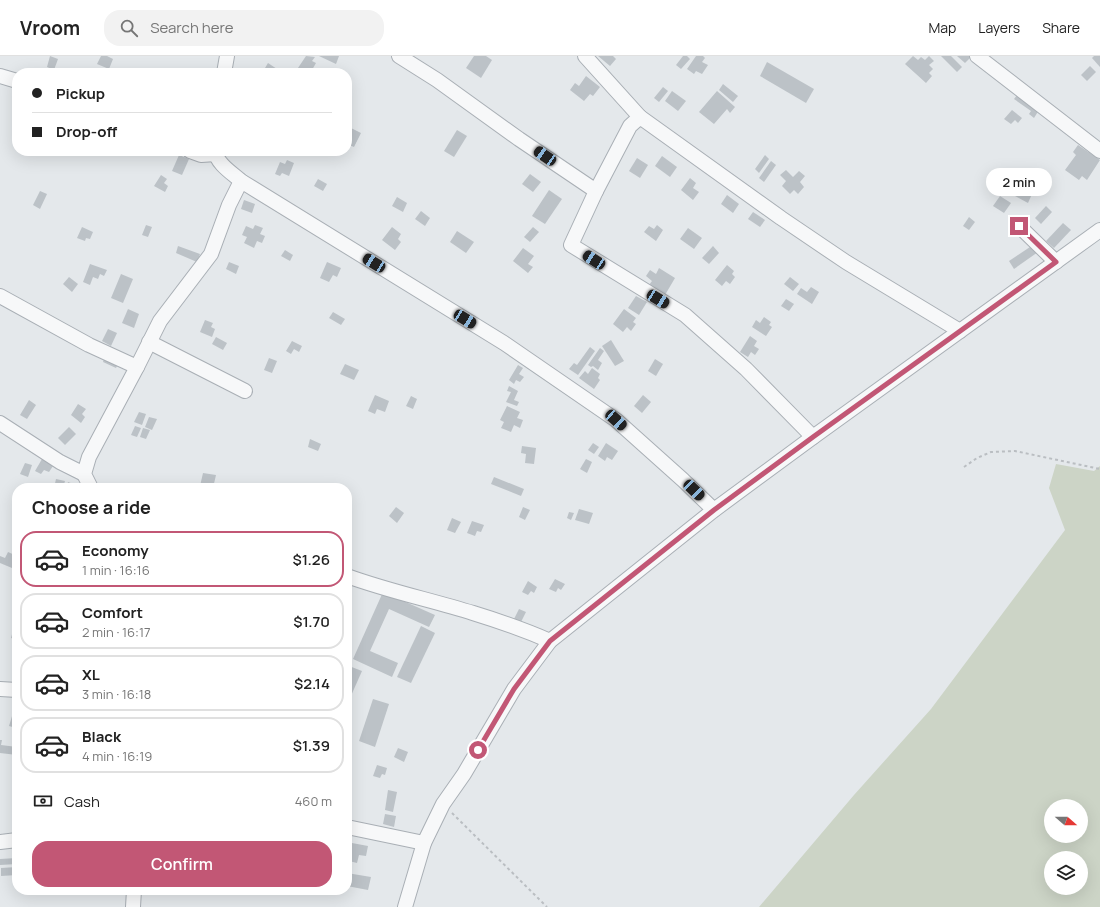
<!DOCTYPE html>
<html lang="en">
<head>
<meta charset="utf-8">
<style>
	:root { --surface:#fff; --page:#f2f2f2; --text:#222; --muted:#767676; --line:#e0e0e0; --accent:#c25775 }
	body { margin:0; font-family:Manrope,sans-serif; background:var(--page); color:var(--text); height:100vh; display:flex; flex-direction:column; font-size:15px; white-space:nowrap }
	* { box-sizing:border-box; margin:0 }
	p { font-size:13px; color:var(--muted) }
	.icon { flex:none; width:22px; height:22px; fill:none; stroke:currentColor; stroke-width:2; stroke-linecap:round; stroke-linejoin:round }
	.map { position:relative; flex:1; overflow:hidden }
	.details { position:absolute; left:12px; top:427px; width:340px; height:412px; display:flex; flex-direction:column; background:var(--surface); border-radius:16px; box-shadow:0 4px 16px #0002 }
	.details>* { flex:none }
	.hud { position:absolute; left:12px; top:12px; width:340px; height:88px; border-radius:16px; box-shadow:0 4px 16px #0002; display:grid; align-content:center; height:88px; padding:0 20px; background:var(--surface) }
	.needle { width:26px; rotate:110deg }
	.buttons { position:absolute; left:1044px; top:743px; display:grid; gap:8px }
	.buttons a { display:grid; place-items:center; width:44px; height:44px; border-radius:50%; background:var(--surface); box-shadow:0 4px 16px #0002; font-size:20px }
	.end { position:absolute; width:18px; height:18px; margin:-9px; border:5px solid #c25775; background:#fff; box-shadow:0 0 0 2px #fff }
	.from { border-radius:50% }
	.bubble { position:absolute; height:28px; border-radius:14px; background:var(--surface); box-shadow:0 4px 16px #0002; font-size:13px; font-weight:600; line-height:28px; text-align:center }
	.car { position:absolute; width:12px; height:24px; margin:-12px -6px; border-radius:5px; box-shadow:0 0 3px 1px #0007; background:linear-gradient(#222 24%,#8ab4d8 0 40%,#222 0 76%,#8ab4d8 0 86%,#222 0) }
	.hud b { display:flex; align-items:center; gap:14px; height:38px; font-size:15px }
	.hud b+b { border-top:1px solid var(--line) }
	.hud i { width:10px; height:10px; background:var(--text) }
	ul { padding:0; list-style:none }
	li { display:flex; align-items:center; gap:12px; height:56px; margin:0 8px 6px; padding:0 12px; border:2px solid var(--line); border-radius:16px }
	li div { flex:1 }
	li b { display:block; font-size:15px }
	li em { font-style:normal; font-weight:600 }
	li.active { border-color:var(--accent) }
	li>.icon { width:36px; height:36px; stroke-width:1.5 }
	h2 { padding:0 20px; font-size:18px; line-height:48px }
	.pay { display:flex; align-items:center; gap:10px; height:44px; padding:0 20px; font-size:15px }
	.pay p { margin-inline-start:auto }
	.cta { display:flex; gap:8px; margin-top:auto; padding:8px 20px }
	.cta a { flex:1; height:46px; border-radius:16px; background:var(--accent); color:#fff; font-size:16px; font-weight:600; line-height:46px; text-align:center }
	header { display:flex; align-items:center; gap:24px; box-sizing:border-box; height:56px; padding:0 20px; background:var(--surface); border-bottom:1px solid var(--line) }
	header strong { font-size:19px }
	nav { display:flex; gap:22px; margin-inline-start:auto; font-size:14px }
	.search { width:280px; height:36px; background:var(--page); display:flex; align-items:center; gap:10px; box-sizing:border-box; padding:0 14px; border-radius:16px; color:var(--muted); font-size:15px }
	.map>svg:first-child { display:block }
</style>
</head>
<body>
<header>
<strong>Vroom</strong>
<div class="search"><svg class="icon" aria-label="search" viewBox="0 0 24 24"><circle cx="10" cy="10" r="6"/><path d="M15 15l6 6"/></svg>Search here</div>
<nav><a>Map</a><a>Layers</a><a>Share</a></nav>
</header>
<div class="map">
<svg width="1100" height="851" viewBox="0 0 1100 851">
	<rect width="100%" height="100%" fill="#e4e8eb"/>
	<path fill="#ccd4c6" fill-rule="evenodd" d="M1056 408 1094 415 1100 410V851H759L854 739 931 653 1065 474 1049 432ZM1051 750H1081V780H1051ZM1051 802H1081V832H1051Z"/>
	<g fill="#bcc2c7">
		<polygon points="50,0 58,3 54,14 47,11"/>
		<polygon points="101,0 107,0 113,3 109,13 97,8"/>
		<polygon points="306,0 315,1 312,5 316,7 312,14 309,12 306,17 298,12"/>
		<polygon points="319,0 339,0 336,8"/>
		<polygon points="474,0 486,0 492,4 481,22 466,12"/>
		<polygon points="598,0 613,0 616,3 610,10"/>
		<polygon points="683,0 687,0 690,3 681,13 676,9"/>
		<polygon points="696,0 703,0 705,2 702,6 708,9 702,18 696,15 694,18 687,13"/>
		<polygon points="913,0 918,4 921,1 925,4 929,0 934,5 929,9 933,13 929,17 932,20 926,27 905,8"/>
		<polygon points="941,0 951,0 962,11 957,16"/>
		<polygon points="957,0 970,0 971,1 965,7"/>
		<polygon points="1094,0 1100,0 1100,11 1092,2"/>
		<polygon points="767,6 814,33 806,47 760,20"/>
		<polygon points="268,7 280,15 279,17 262,17"/>
		<polygon points="1090,10 1096,16 1087,25 1081,19"/>
		<polygon points="184,12 193,14 192,17 182,17"/>
		<polygon points="586,20 600,31 593,40 590,38 584,45 570,34 575,27 579,30"/>
		<polygon points="723,28 738,40 733,46 719,34"/>
		<polygon points="663,31 668,35 659,46 654,42"/>
		<polygon points="672,35 686,45 678,55 665,45"/>
		<polygon points="717,35 735,51 730,57 727,53 714,68 699,56"/>
		<polygon points="1018,38 1039,54 1034,62 1029,58 1031,55 1014,43"/>
		<polygon points="1012,54 1022,62 1018,67 1015,64 1011,68 1004,63"/>
		<polygon points="347,70 361,77 354,91 347,88 348,78 347,78"/>
		<polygon points="457,74 467,80 454,101 444,95"/>
		<polygon points="1078,89 1100,104 1087,124 1082,120 1079,124 1065,114 1076,99 1073,96"/>
		<polygon points="179,99 189,103 182,119 172,115"/>
		<polygon points="765,99 769,103 759,117 755,113"/>
		<polygon points="662,100 677,111 670,121 655,110"/>
		<polygon points="637,102 648,109 640,122 629,115"/>
		<polygon points="287,104 294,107 289,120 282,117 280,120 275,118 280,106 285,108"/>
		<polygon points="771,105 776,109 764,126 759,122"/>
		<polygon points="786,114 793,121 799,115 805,120 800,126 804,131 798,138 794,134 790,138 782,130 786,125 780,119"/>
		<polygon points="530,118 541,126 533,136 522,128"/>
		<polygon points="161,119 167,123 164,127 168,130 165,136 154,130"/>
		<polygon points="690,122 696,127 693,132 699,136 693,144 681,134"/>
		<polygon points="318,123 327,128 323,135 314,130"/>
		<polygon points="1019,131 1032,138 1028,147 1015,140"/>
		<polygon points="549,134 562,143 545,168 532,160"/>
		<polygon points="40,135 47,138 40,153 33,149"/>
		<polygon points="727,139 739,148 733,157 721,148"/>
		<polygon points="1000,140 1011,147 1004,157 993,150"/>
		<polygon points="397,141 407,147 403,156 392,150"/>
		<polygon points="244,144 255,148 252,157 241,153"/>
		<polygon points="1046,150 1052,156 1041,168 1035,162"/>
		<polygon points="421,155 430,162 425,170 415,163"/>
		<polygon points="753,156 765,164 760,171 748,163"/>
		<polygon points="969,161 975,166 969,174 963,170"/>
		<polygon points="1063,167 1071,174 1054,192 1046,185"/>
		<polygon points="146,169 152,171 148,181 142,179"/>
		<polygon points="255,169 263,172 260,178 265,180 262,187 257,185 254,192 244,187 247,181 242,179 246,170 253,173"/>
		<polygon points="657,169 663,174 656,185 644,176 649,170 654,173"/>
		<polygon points="82,171 93,176 90,183 86,182 85,185 77,182"/>
		<polygon points="392,171 401,178 398,183 401,186 395,194 382,184"/>
		<polygon points="533,171 539,176 530,186 524,181"/>
		<polygon points="688,172 702,182 694,193 680,183"/>
		<polygon points="457,175 474,186 466,197 450,186"/>
		<polygon points="1033,189 1038,196 1014,213 1009,205"/>
		<polygon points="178,190 200,198 197,206 176,197"/>
		<polygon points="713,190 719,197 709,208 702,202"/>
		<polygon points="523,192 534,200 528,208 533,211 528,217 513,205"/>
		<polygon points="285,194 293,199 290,205 281,200"/>
		<polygon points="229,206 239,210 236,218 226,213"/>
		<polygon points="327,206 341,212 337,221 333,219 329,226 320,222"/>
		<polygon points="90,208 107,214 104,220 100,218 98,223 93,221 90,229 83,226"/>
		<polygon points="727,209 734,215 732,218 735,221 730,228 726,225 722,230 715,224"/>
		<polygon points="659,212 675,222 665,239 649,229 652,225 646,220 650,214 656,218"/>
		<polygon points="121,218 133,223 123,247 111,242"/>
		<polygon points="69,221 78,228 72,236 63,228"/>
		<polygon points="790,221 799,228 793,235 784,228"/>
		<polygon points="811,231 819,236 812,248 797,238 801,232 807,236"/>
		<polygon points="636,240 647,246 639,259 628,252"/>
		<polygon points="786,243 794,248 789,255 781,250"/>
		<polygon points="128,253 139,258 134,272 122,267"/>
		<polygon points="624,253 636,262 633,266 636,268 631,275 627,271 623,276 613,268"/>
		<polygon points="333,256 345,263 341,269 329,262"/>
		<polygon points="764,261 771,266 769,269 772,271 766,280 752,271 756,264 760,267"/>
		<polygon points="205,264 213,267 211,271 215,273 212,281 200,276"/>
		<polygon points="108,273 117,277 111,290 102,285"/>
		<polygon points="750,280 757,285 754,290 759,293 755,299 751,296 748,301 740,296"/>
		<polygon points="216,281 227,287 223,294 212,288"/>
		<polygon points="611,284 624,305 615,310 602,290"/>
		<polygon points="292,285 302,290 299,296 294,293 291,298 286,295"/>
		<polygon points="590,291 595,295 578,319 569,313 574,307 577,309"/>
		<polygon points="600,292 604,295 598,304 602,307 598,314 593,310 591,311 588,309"/>
		<polygon points="105,300 119,306 116,312 103,306"/>
		<polygon points="269,302 277,305 272,317 264,314"/>
		<polygon points="655,303 663,308 656,320 648,315"/>
		<polygon points="345,308 359,314 354,324 340,318"/>
		<polygon points="518,309 523,312 519,318 524,321 520,326 516,324 514,328 509,324"/>
		<polygon points="592,312 600,318 598,322 600,324 594,333 579,322 585,315 588,318"/>
		<polygon points="509,330 518,335 514,344 519,346 517,350 506,346 511,336 507,335"/>
		<polygon points="375,339 389,345 385,356 377,353 375,358 368,355"/>
		<polygon points="643,339 651,346 642,357 634,350"/>
		<polygon points="411,340 417,343 413,353 406,350"/>
		<polygon points="29,344 36,349 27,363 20,359"/>
		<polygon points="78,348 86,353 82,358 85,361 81,367 71,359"/>
		<polygon points="507,350 520,356 517,362 523,364 520,372 514,369 511,376 501,372 504,366 500,364"/>
		<polygon points="139,356 146,358 142,369 134,366"/>
		<polygon points="149,361 157,363 152,374 145,371"/>
		<polygon points="135,370 141,372 137,381 131,379"/>
		<polygon points="69,371 76,378 65,389 58,382"/>
		<polygon points="143,372 150,374 146,383 140,381"/>
		<polygon points="310,383 321,388 318,395 308,391"/>
		<polygon points="593,387 599,391 594,398 588,394"/>
		<polygon points="606,387 618,395 612,404 607,401 605,405 598,400"/>
		<polygon points="522,390 536,392 534,408 525,407 526,398 521,397"/>
		<polygon points="42,403 53,410 49,416 44,414 41,418 35,415"/>
		<polygon points="586,403 592,406 587,417 580,413"/>
		<polygon points="25,407 32,409 28,421 20,418"/>
		<polygon points="203,417 216,419 213,432 200,430"/>
		<polygon points="494,421 524,433 521,440 491,428"/>
		<polygon points="56,423 65,425 63,432 54,432"/>
		<polygon points="68,426 76,429 75,432 66,432"/>
		<polygon points="396,451 404,457 397,467 389,460"/>
		<polygon points="523,451 530,454 525,464 519,461"/>
		<polygon points="579,453 593,457 589,468 575,464"/>
		<polygon points="569,456 574,457 571,464 567,462"/>
		<polygon points="452,462 461,466 455,477 447,474"/>
		<polygon points="472,465 484,469 481,476 477,475 475,480 467,477"/>
		<polygon points="8,496 17,500 12,512 0,507 0,500 5,502"/>
		<polygon points="555,523 565,528 561,534 558,532 556,536 549,533"/>
		<polygon points="528,525 537,531 534,537 531,535 528,539 522,536"/>
		<polygon points="383,536 435,559 429,571 389,553 370,595 398,607 392,621 353,603"/>
		<polygon points="519,553 526,556 521,566 514,563"/>
		<polygon points="421,570 435,577 411,627 397,621"/>
		<polygon points="14,571 17,571 17,584 11,582"/>
		<polygon points="349,610 362,615 350,642 347,640 347,614"/>
		<polygon points="373,643 389,648 375,691 359,685"/>
		<polygon points="13,657 17,659 16,672 9,670"/>
		<polygon points="0,684 2,684 1,689 17,691 17,699 0,697"/>
		<polygon points="398,692 408,696 404,706 394,701"/>
		<polygon points="377,709 387,712 385,719 382,718 380,722 373,720"/>
		<polygon points="388,734 397,736 393,756 385,754"/>
		<polygon points="385,758 396,760 394,771 383,768"/>
		<polygon points="352,787 368,790 366,800 359,799 357,807 349,805"/>
		<polygon points="17,802 17,808 0,809 0,803"/>
		<polygon points="17,811 17,819 1,820 1,812"/>
		<polygon points="347,817 371,821 368,834 347,830"/>
	</g>
	<g fill="none" stroke-linecap="round" stroke-linejoin="round">
		<defs>
			<g id="minor">
				<polyline points="399,0 437,24 519,83 596,135 630,70 640,61 781,162 846,206 960,275"/>
				<polyline points="585,0 640,61"/>
				<polyline points="977,0 1100,95"/>
				<polyline points="224,17 227,0"/>
				<polyline points="0,20 17,25"/>
				<polyline points="190,95 201,99 216,98"/>
				<path d="M215 95C217 108 232 117 241 125L504 287 616 364 683 424 714 454"/>
				<polyline points="596,135 571,189 685,259 746,313 813,381"/>
				<polyline points="1019,170 1056,206"/>
				<polyline points="0,240 89,289 137,311"/>
				<polyline points="149,286 245,335"/>
				<polyline points="0,367 60,406 84,418"/>
				<polyline points="91,432 84,418 89,401 137,311 160,265 211,198 229,149 241,125"/>
				<path d="M347 520C388 535 431 544 473 557 499 565 525 574 550 585"/>
				<polyline points="0,633 17,634"/>
				<polyline points="347,771 424,787"/>
				<polyline points="0,786 17,784"/>
				<polyline points="133,851 134,834"/>
				<polyline points="405,851 424,787 443,748 464,718 514,633 550,585 714,454 813,381 1100,174"/>
			</g>
		</defs>
		<use href="#minor" stroke="#a9afb5" stroke-width="16"/>
		<g stroke="#babec2" stroke-width="2" stroke-dasharray="3 3" stroke-linecap="butt">
			<polyline points="964,411 977,402 991,396 1015,395 1100,413"/>
			<polyline points="452,757 547,851"/>
		</g>
		<use href="#minor" stroke="#f7f8f9" stroke-width="14"/>
	</g>
	<g fill="none" stroke-linecap="round" stroke-linejoin="round">
		<polyline stroke="#c25775" stroke-width="5" points="478,694 514,633 550,585 714,454 813,381 1056,206 1019,170"/>
	</g>
</svg>
<div class="buttons">
<a><svg class="needle" viewBox="-14 -14 28 28"><path d="M0-13l5 13h-10z" fill="#e53935"/><path d="M0 13l5-13h-10z" fill="#767676"/></svg></a>
<a><svg class="icon" aria-label="layers" viewBox="0 0 24 24"><path d="M12 4l9 5-9 5-9-5zM3 14l9 5 9-5"/></svg></a>
</div>
<i class="end from" style="left:478px;top:694px"></i>
<i class="end" style="left:1019px;top:170px"></i>
<div class="bubble" style="left:986px;top:112px;width:66px">2 min</div>
<i class="car" style="left:545px;top:100px;rotate:304deg"></i>
<i class="car" style="left:594px;top:204px;rotate:303deg"></i>
<i class="car" style="left:374px;top:207px;rotate:302deg"></i>
<i class="car" style="left:658px;top:243px;rotate:121deg"></i>
<i class="car" style="left:465px;top:263px;rotate:122deg"></i>
<i class="car" style="left:616px;top:364px;rotate:132deg"></i>
<i class="car" style="left:694px;top:434px;rotate:134deg"></i>
<div class="hud">
<b><i class="from"></i>Pickup</b>
<b><i></i>Drop-off</b>
</div>
<section class="details">
<h2>Choose a ride</h2>
<ul>
<li class="active"><svg class="icon" aria-label="car" viewBox="0 0 24 24"><path d="M5 17H2v-5l4-1 3-4h7l3 4 3 1v5h-3M9 17h6M6 11h13"/><circle cx="7" cy="17" r="2"/><circle cx="17" cy="17" r="2"/></svg><div><b>Economy</b><p>1 min · 16:16</p></div><em>$1.26</em></li>
<li><svg class="icon" aria-label="car" viewBox="0 0 24 24"><path d="M5 17H2v-5l4-1 3-4h7l3 4 3 1v5h-3M9 17h6M6 11h13"/><circle cx="7" cy="17" r="2"/><circle cx="17" cy="17" r="2"/></svg><div><b>Comfort</b><p>2 min · 16:17</p></div><em>$1.70</em></li>
<li><svg class="icon" aria-label="car" viewBox="0 0 24 24"><path d="M5 17H2v-5l4-1 3-4h7l3 4 3 1v5h-3M9 17h6M6 11h13"/><circle cx="7" cy="17" r="2"/><circle cx="17" cy="17" r="2"/></svg><div><b>XL</b><p>3 min · 16:18</p></div><em>$2.14</em></li>
<li><svg class="icon" aria-label="car" viewBox="0 0 24 24"><path d="M5 17H2v-5l4-1 3-4h7l3 4 3 1v5h-3M9 17h6M6 11h13"/><circle cx="7" cy="17" r="2"/><circle cx="17" cy="17" r="2"/></svg><div><b>Black</b><p>4 min · 16:19</p></div><em>$1.39</em></li>
</ul>
<div class="pay"><svg class="icon" aria-label="cash" viewBox="0 0 24 24"><path d="M3 7h18v10H3z"/><circle cx="12" cy="12" r="2"/></svg>Cash<p>460 m</p></div>
<div class="cta"><a>Confirm</a></div>
</section>
</div>
</body>
</html>
